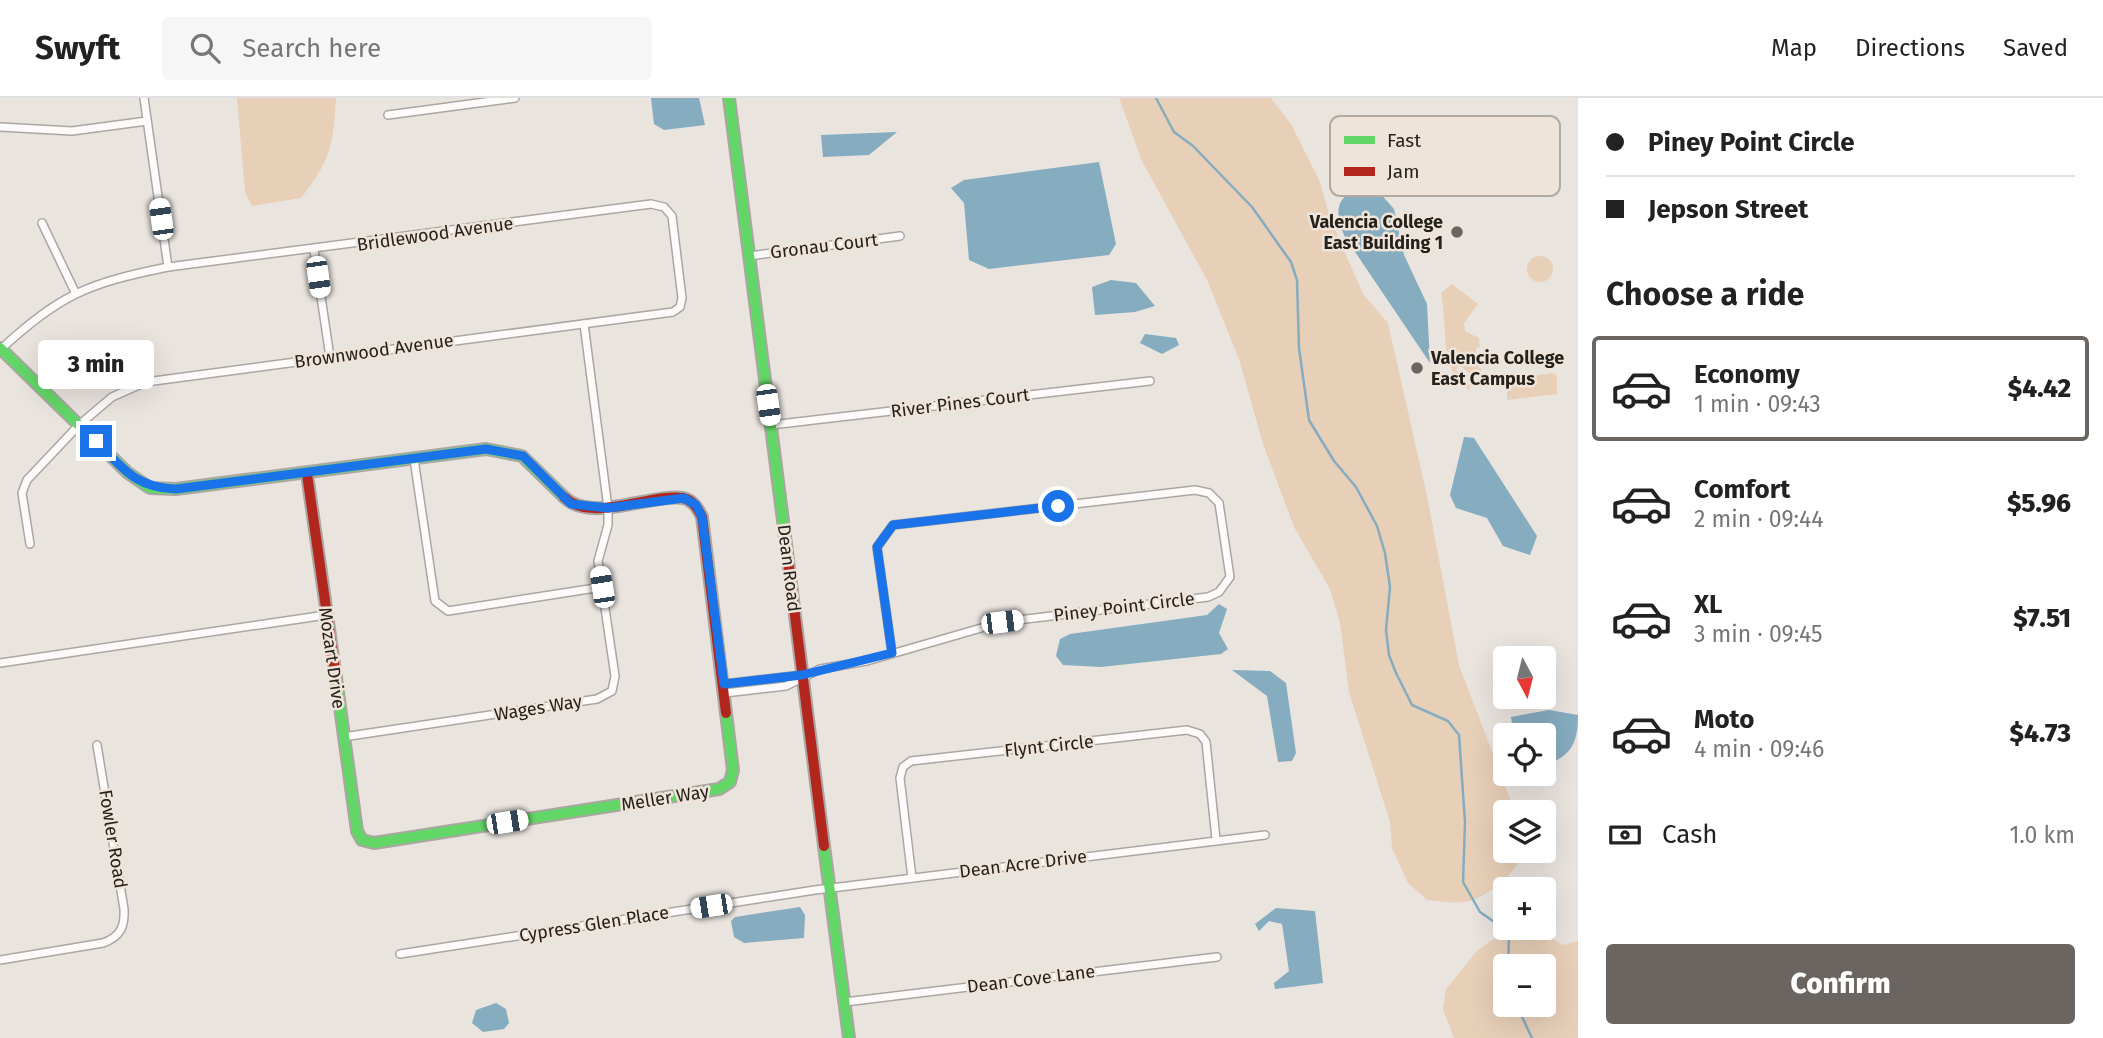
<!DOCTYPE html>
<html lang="en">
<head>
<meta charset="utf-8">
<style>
	:root { --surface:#fff; --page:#f6f6f6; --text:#222; --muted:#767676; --line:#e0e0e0; --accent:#6a6561 }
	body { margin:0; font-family:"Fira Sans",sans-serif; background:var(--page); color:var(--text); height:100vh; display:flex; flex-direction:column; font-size:26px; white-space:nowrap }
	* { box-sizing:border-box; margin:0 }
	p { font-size:23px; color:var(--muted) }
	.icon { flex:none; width:38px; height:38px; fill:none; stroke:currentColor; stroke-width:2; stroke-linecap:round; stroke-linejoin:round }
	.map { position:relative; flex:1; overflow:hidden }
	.details { display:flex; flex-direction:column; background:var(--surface); width:525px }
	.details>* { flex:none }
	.banner { display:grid; align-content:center; height:154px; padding:0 28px; background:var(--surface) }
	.needle { width:46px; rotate:173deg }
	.fabs { position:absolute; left:1493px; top:548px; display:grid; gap:14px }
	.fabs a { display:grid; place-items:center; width:63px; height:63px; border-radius:7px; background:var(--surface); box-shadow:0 7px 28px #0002; font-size:35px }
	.end { position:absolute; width:32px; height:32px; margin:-16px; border:9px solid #1a73e8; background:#fff; box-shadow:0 0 0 4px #fff }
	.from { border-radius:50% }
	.bubble { position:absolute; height:49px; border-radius:7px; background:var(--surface); box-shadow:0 7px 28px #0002; font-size:23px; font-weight:800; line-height:49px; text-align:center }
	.car { position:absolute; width:21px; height:42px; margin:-21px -10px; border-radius:9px; box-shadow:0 0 5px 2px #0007; background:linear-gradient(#fff 24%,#345 0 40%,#fff 0 76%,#345 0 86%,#fff 0) }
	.banner b { display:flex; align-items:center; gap:24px; height:66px; font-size:26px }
	.banner b+b { border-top:2px solid var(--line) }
	.banner i { width:18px; height:18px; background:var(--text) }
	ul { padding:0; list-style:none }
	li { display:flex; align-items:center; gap:21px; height:105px; margin:0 14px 10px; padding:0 14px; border:4px solid transparent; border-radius:7px }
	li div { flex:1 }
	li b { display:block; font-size:26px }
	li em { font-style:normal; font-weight:800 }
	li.current { border-color:var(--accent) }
	li>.icon { width:63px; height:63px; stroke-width:1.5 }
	h2 { padding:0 28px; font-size:32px; line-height:84px }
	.pay { display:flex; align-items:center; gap:18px; height:77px; padding:0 28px; font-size:26px }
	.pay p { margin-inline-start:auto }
	.button { display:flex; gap:14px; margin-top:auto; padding:14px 28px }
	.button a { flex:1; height:80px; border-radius:7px; background:var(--accent); color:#fff; font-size:28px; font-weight:800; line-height:80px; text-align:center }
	header { display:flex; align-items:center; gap:42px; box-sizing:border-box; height:98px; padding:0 35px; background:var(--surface); border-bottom:2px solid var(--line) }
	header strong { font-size:33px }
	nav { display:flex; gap:38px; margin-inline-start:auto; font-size:24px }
	.search { width:490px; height:63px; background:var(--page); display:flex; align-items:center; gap:18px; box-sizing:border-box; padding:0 24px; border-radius:7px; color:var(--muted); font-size:26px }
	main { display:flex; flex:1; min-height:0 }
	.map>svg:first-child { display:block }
</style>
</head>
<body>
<header>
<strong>Swyft</strong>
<div class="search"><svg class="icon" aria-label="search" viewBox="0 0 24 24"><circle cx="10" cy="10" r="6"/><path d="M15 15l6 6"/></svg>Search here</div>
<nav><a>Map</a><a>Directions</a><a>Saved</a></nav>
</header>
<main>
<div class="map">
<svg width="1578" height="940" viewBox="0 0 1578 940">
	<rect width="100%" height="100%" fill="#eae4df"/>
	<g fill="#e8cfb8" fill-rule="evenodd">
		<path d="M237 0H336C333 48 331 61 301 100L252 108 245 94Z"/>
		<path d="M1119 0H1271L1291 26 1320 84 1330 120 1363 196 1388 225 1427 398 1459 567 1515 714H1505V752L1523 753C1520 772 1491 796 1472 802 1460 807 1440 803 1427 802L1408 785 1392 750 1390 724 1349 594 1340 525 1330 491 1294 429 1263 346 1239 261 1207 182 1142 63Z"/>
		<circle cx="1540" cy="171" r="13"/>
		<path d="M1452 186 1478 206 1464 225 1465 233 1479 240 1480 249 1476 250 1479 270 1482 272 1471 276 1459 267 1456 272 1464 278 1467 286H1471L1469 292C1438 271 1448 226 1441 195Z"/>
		<polygon points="1553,275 1557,278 1557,296 1507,302 1507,281"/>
		<path d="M1527 832 1547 837 1562 847 1578 843V940H1454L1443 911 1446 891 1476 854 1493 841ZM1544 868V906H1505V868Z"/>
	</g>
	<g fill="#86acbf">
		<polygon points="651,0 699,0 705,27 664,32 654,26"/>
		<polygon points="897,34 869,57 823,59 821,37"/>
		<polygon points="1099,64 1116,146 1109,157 989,171 969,162 964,105 951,90 964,82"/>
		<path d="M1358 90 1379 94 1394 111 1404 157 1427 206 1430 265 1345 139C1335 117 1334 100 1358 90Z"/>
		<polygon points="1111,182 1136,185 1155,208 1135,214 1095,217 1092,189"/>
		<polygon points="1145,236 1176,240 1179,247 1162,256 1140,245"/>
		<polygon points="1464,339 1474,340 1537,438 1530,457 1503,448 1487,420 1456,410 1450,397"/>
		<polygon points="1219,506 1227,511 1219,535 1228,551 1221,556 1101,569 1063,567 1056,558 1060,541 1070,536 1207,517"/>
		<polygon points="1232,572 1270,573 1286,585 1296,655 1292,663 1278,664 1267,598"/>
		<path d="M1549 612 1578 617C1578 646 1571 658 1544 668V637H1514L1511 619Z"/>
		<polygon points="800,809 805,817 804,840 744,845 734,839 731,823 735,819"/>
		<polygon points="1276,810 1315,813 1323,885 1275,891 1274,885 1289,873 1282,826 1269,823 1259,833 1255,826"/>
		<polygon points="496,905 506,911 509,925 504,931 483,934 472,925 476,912"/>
	</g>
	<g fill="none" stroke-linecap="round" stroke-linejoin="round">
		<g stroke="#86acbf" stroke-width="2.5">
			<polyline points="1156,0 1174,34 1193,48 1252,109 1291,164 1297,182 1299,250 1309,322 1334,363 1356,389 1377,428 1385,455 1390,489 1386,532 1389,557 1396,575 1412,607 1448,623 1459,637 1465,724 1463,784 1480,814 1503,830 1509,840 1508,868"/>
			<polyline points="1516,906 1532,940"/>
		</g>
		<defs>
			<g id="street">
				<polyline points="144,0 168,169"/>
				<polyline points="388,17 515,0"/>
				<polyline points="0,29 72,33 147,23"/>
				<polyline points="42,125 75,194"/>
				<polyline points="314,152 330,259"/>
				<polyline points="749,158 900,138"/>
				<path d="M0 252C60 196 89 185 168 169L651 106 664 109 672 118 682 200 680 209 673 214 146 284 112 299 79 327 27 382 22 395 30 446"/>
				<polyline points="771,327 1150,283"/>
				<polyline points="414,361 435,503 448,513 602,489"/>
				<polyline points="0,565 326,517"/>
				<polyline points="724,586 802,577"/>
				<polyline points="725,595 786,588 820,571 867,563 1002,524 1208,499 1219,494 1230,479 1219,405 1209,395 1195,392 893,427 877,449 892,555"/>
				<polyline points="343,639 597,601 612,593 615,578 598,463 608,427 608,410 584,226"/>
				<polyline points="912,780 900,680 903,669 911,663 1187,632 1200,636 1206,644 1216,741"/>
				<polyline points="400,856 815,792 1265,737"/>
				<path d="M0 862 103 845C120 839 125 829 124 811L97 647"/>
				<polyline points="845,904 1217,859"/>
			</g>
			<g id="fast">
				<polyline points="729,0 788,462"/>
				<polyline points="0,250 128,375 150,390 176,391 486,351 522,358 564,399"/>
				<polyline points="336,580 357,733 362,742 374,745 719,691 730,684 733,672 726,615"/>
				<polyline points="824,748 849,940"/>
			</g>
			<g id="jam">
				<polyline points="307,376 336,580"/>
				<path d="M564 399C591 426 652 395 683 400 693 402 698 411 702 419L726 615"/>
				<polyline points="788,462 824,748"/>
			</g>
		</defs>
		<use href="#street" stroke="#aba6a2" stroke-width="10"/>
		<use href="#fast" stroke="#aba6a2" stroke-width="14"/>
		<use href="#jam" stroke="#aba6a2" stroke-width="14"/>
		<use href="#street" stroke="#fcfbfa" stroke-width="7"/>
		<use href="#fast" stroke="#63d668" stroke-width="10"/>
		<use href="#jam" stroke="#b3261e" stroke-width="10"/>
	</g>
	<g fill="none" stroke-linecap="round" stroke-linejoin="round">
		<path stroke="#1a73e8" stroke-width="9" d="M96 343C124 371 134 389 176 391L486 351 523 358 571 406 608 410 684 400 696 407 702 419 724 586 802 577 892 555 877 449 893 427 1058 408"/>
	</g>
	<g fill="#6a6561" stroke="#efe4da" stroke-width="2.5">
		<circle cx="1457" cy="134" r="7"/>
		<circle cx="1417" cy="270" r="7"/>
	</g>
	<g text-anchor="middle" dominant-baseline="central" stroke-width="5" stroke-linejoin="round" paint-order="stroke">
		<g font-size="18" font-weight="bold" fill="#25211d" stroke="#efe4da" text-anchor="end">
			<text x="1443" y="124">Valencia College<tspan x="1443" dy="21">East Building 1</tspan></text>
			<text x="1431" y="260" text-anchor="start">Valencia College<tspan x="1431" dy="21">East Campus</tspan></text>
		</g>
		<g font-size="18" fill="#25211d" stroke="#efe4da">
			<text transform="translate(435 136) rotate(-8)">Bridlewood Avenue</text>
			<text transform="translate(824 148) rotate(-7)">Gronau Court</text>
			<text transform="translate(374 253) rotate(-8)">Brownwood Avenue</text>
			<text transform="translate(960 305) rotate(-7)">River Pines Court</text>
			<text transform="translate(789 470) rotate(83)">Dean Road</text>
			<text transform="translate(1124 509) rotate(-7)">Piney Point Circle</text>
			<text transform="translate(332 560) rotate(82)">Mozart Drive</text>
			<text transform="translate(538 610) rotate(-9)">Wages Way</text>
			<text transform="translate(1049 648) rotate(-6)">Flynt Circle</text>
			<text transform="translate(665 700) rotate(-9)">Meller Way</text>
			<text transform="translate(113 741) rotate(81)">Fowler Road</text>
			<text transform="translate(1023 766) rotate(-7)">Dean Acre Drive</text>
			<text transform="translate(594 826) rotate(-9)">Cypress Glen Place</text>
			<text transform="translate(1031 881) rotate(-7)">Dean Cove Lane</text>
		</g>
	</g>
	<rect x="1330" y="18" width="230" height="80" rx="10" fill="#efe4da" stroke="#b2aaa1" stroke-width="2"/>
	<rect x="1344" y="38" width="31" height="8" fill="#63d668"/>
	<rect x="1344" y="69" width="31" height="9" fill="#b3261e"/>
	<g font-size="19" fill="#25211d">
		<text x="1387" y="49">Fast</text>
		<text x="1387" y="80">Jam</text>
	</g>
</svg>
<div class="fabs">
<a><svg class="needle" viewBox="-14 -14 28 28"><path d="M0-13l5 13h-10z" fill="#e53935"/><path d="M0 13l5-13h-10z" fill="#767676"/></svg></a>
<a><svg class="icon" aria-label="locate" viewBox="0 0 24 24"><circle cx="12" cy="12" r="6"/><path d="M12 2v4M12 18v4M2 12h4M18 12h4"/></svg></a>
<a><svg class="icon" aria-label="layers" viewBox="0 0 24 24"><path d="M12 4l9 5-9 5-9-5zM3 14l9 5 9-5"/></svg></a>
<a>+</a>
<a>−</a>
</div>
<i class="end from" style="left:1058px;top:408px"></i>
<i class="end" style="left:96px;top:343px"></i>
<div class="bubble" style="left:38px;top:242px;width:116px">3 min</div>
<i class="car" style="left:161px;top:121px;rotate:352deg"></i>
<i class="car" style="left:318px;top:179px;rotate:172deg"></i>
<i class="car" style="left:768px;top:307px;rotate:172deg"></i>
<i class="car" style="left:602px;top:489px;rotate:351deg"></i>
<i class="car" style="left:1002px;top:524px;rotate:83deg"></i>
<i class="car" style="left:507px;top:724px;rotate:81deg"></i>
<i class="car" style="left:711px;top:808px;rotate:261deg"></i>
</div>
<section class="details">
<div class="banner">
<b><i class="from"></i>Piney Point Circle</b>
<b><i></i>Jepson Street</b>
</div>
<h2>Choose a ride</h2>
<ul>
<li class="current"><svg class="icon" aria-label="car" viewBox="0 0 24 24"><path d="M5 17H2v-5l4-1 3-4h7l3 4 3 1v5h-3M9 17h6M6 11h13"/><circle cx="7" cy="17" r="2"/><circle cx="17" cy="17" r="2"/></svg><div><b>Economy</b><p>1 min · 09:43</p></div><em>$4.42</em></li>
<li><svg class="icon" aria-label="car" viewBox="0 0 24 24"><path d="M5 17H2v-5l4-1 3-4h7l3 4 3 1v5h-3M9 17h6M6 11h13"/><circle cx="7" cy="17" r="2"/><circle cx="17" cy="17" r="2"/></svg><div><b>Comfort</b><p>2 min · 09:44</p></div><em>$5.96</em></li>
<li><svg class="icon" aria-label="car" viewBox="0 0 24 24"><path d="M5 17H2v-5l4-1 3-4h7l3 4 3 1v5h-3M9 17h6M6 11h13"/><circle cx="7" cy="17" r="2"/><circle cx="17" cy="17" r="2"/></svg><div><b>XL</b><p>3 min · 09:45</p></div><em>$7.51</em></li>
<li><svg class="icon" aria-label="car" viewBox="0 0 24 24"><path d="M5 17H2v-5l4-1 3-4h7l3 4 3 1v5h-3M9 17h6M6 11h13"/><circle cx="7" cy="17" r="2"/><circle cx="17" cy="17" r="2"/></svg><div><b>Moto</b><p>4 min · 09:46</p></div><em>$4.73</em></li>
</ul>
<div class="pay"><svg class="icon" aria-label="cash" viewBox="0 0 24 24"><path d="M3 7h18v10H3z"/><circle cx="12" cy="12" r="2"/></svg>Cash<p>1.0 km</p></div>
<div class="button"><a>Confirm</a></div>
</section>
</main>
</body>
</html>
